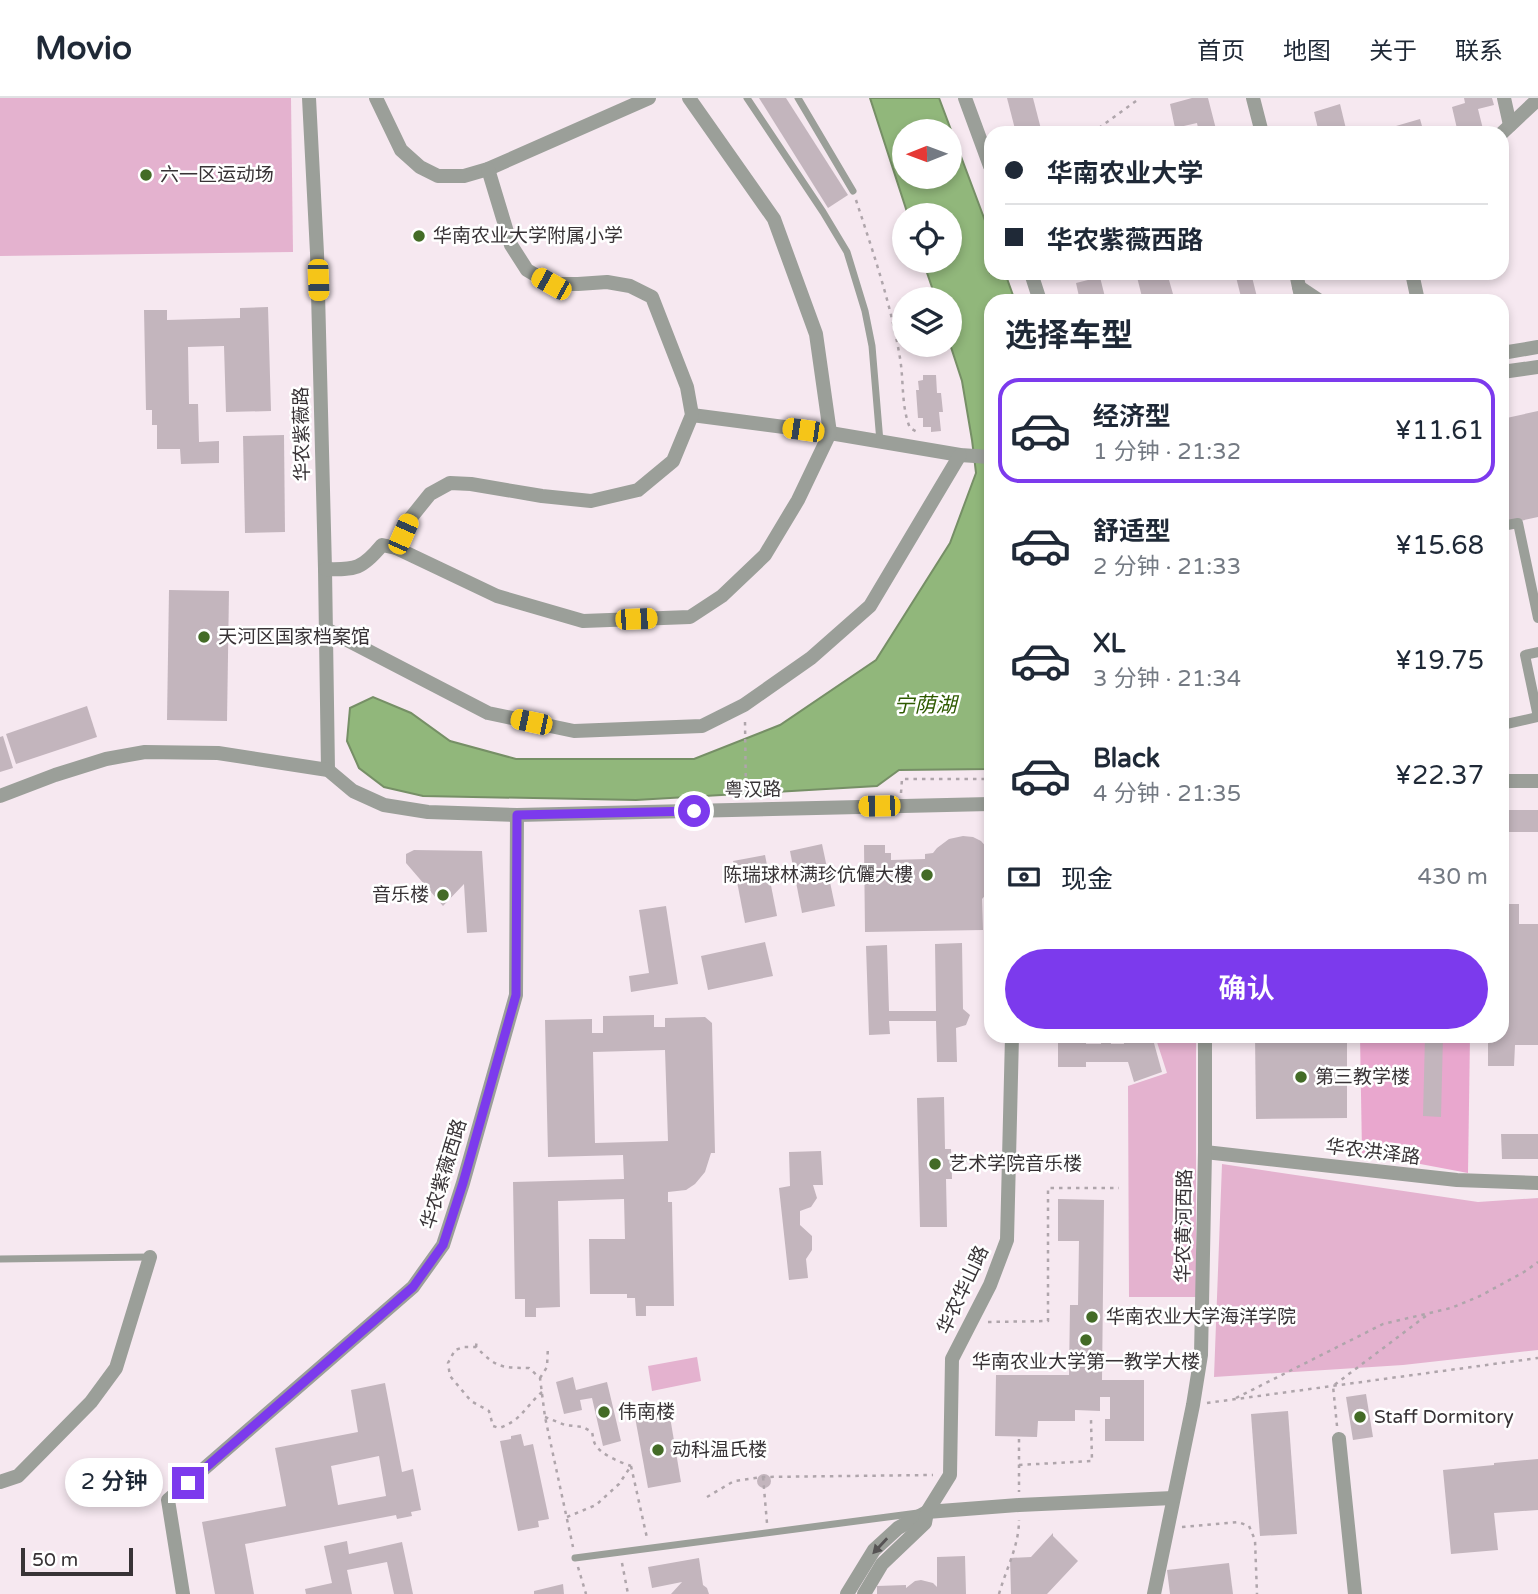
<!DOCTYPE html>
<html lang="zh">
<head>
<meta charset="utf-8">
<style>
	:root { --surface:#fff; --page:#f6f6f7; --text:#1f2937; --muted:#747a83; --line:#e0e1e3; --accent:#7c3aed }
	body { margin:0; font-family:"Varela Round","Noto Sans SC",sans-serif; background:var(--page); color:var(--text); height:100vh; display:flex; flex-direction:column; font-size:26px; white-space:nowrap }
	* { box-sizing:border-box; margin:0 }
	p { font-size:23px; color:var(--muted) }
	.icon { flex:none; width:38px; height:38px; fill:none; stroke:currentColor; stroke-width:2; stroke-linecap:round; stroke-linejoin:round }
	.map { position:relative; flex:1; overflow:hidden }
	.sheet { position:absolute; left:984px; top:196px; width:525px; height:749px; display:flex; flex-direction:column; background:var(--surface); border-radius:21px; box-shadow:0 4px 10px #0003 }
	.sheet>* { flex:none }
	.guide { position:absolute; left:984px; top:28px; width:525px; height:154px; border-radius:21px; box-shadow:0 4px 10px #0003; display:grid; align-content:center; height:154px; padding:0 21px; background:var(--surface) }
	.needle { width:46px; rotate:269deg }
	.controls { position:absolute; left:892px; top:21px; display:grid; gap:14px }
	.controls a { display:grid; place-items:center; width:70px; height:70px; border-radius:50%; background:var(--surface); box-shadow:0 4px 10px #0003; font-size:35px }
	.scale { position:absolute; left:21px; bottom:18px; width:112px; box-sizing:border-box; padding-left:7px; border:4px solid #383336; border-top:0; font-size:19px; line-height:24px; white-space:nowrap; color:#383336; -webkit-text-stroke:5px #fff; paint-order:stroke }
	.end { position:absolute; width:32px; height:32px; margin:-16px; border:9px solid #7c3aed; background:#fff; box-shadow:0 0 0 4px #fff }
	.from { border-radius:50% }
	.bubble { position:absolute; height:49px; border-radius:24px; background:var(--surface); box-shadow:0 4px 10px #0003; font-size:23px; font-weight:600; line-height:49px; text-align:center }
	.car { position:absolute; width:21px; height:42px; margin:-21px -10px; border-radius:9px; box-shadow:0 0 5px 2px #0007; background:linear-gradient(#f5c518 24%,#345 0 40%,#f5c518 0 76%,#345 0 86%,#f5c518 0) }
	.guide b { display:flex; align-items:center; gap:24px; height:66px; font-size:26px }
	.guide b+b { border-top:2px solid var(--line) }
	.guide i { width:18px; height:18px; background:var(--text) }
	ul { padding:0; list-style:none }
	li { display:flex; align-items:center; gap:21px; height:105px; margin:0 14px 10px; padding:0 7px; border:4px solid transparent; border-radius:21px }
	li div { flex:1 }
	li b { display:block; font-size:26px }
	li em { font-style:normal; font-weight:600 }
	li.on { border-color:var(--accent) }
	li>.icon { width:63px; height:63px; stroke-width:1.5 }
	h2 { padding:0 21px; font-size:32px; line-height:84px }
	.pay { display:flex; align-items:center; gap:18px; height:77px; padding:0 21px; font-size:26px }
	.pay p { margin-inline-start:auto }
	.cta { display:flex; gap:14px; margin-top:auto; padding:14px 21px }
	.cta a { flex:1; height:80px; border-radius:42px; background:var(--accent); color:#fff; font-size:28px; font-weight:600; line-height:80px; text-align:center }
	header { display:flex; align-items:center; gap:42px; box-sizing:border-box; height:98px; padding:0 35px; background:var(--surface); border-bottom:2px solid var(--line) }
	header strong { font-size:33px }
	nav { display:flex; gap:38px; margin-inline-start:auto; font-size:24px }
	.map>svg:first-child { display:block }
</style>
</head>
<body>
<header>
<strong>Movio</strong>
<nav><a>首页</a><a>地图</a><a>关于</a><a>联系</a></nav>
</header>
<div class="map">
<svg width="1538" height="1496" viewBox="0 0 1538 1496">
	<rect width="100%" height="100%" fill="#f6e8f0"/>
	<g fill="#e4b2cf">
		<polygon points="0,0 291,0 293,154 0,158"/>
		<polygon points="1155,938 1196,938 1196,1199 1129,1199 1128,988 1167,975"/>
		<polygon points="1222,1066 1478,1104 1538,1100 1538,1252 1403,1267 1214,1279"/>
		<polygon points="697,1259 701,1283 652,1293 648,1268"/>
	</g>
	<polygon fill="#e9a7ce" points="1360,938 1470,938 1468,1075 1362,1055"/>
	<path fill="#91b77b" stroke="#768f66" stroke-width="2" fill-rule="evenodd" d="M870 0H939L990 136V175H1005L1015 203H990V671L899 672 877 688 636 702 423 698 384 689 359 670 347 643 350 610 373 599 411 615 450 643 516 661H694L780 627 876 562 950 445 976 375 972 342 962 283 950 246V201H936L923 163H950V117H908ZM905 33H950V79H905Z"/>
	<g fill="#c3b5bd" fill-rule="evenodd">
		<polygon points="759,0 786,0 848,97 828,110"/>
		<polygon points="1007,0 1033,0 1042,35 1016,35"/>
		<polygon points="1192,0 1208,0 1217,35 1199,35 1197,25 1175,30 1170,6"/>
		<polygon points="1464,0 1492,0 1494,7 1478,11 1484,35 1458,35 1452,9 1465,5"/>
		<polygon points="1340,6 1347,35 1319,35 1314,14"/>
		<polygon points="1420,21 1424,35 1398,35 1396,28"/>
		<polygon points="1136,175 1167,175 1175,203 1143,203"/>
		<polygon points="1235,175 1251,175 1258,203 1242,203"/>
		<polygon points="1100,179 1106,203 1080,203 1076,185"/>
		<polygon points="268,209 271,313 226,314 224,248 188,249 189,306 198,306 199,344 219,343 219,365 181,366 180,351 157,351 157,327 152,327 152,312 146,312 144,212 167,212 167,222 240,220 240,210"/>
		<polygon points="923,277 936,277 937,295 941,295 943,314 939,314 941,333 931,334 931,329 923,329 923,320 918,320 916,292 919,292 918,283 923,282"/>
		<polygon points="1538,313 1538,419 1502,427 1502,321"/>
		<polygon points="284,337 285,434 245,435 243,338"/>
		<polygon points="169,492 229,493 227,623 167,622"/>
		<polygon points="87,608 97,639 16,666 6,636"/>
		<polygon points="3,638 13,670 0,674 0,639"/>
		<rect x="1502" y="712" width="36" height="22"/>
		<polygon points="963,738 973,739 981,743 990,753 990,792 982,801 983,832 865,834 864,747 885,747 885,755 891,755 891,762 925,761 925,756 933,755 937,750 949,741"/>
		<polygon points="822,746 835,808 802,815 790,753"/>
		<polygon points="414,752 482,753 487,834 467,835 464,786 443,808 406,765 406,756"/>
		<polygon points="765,757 777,818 745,825 733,763"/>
		<polygon points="1502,806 1519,806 1519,826 1538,826 1538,947 1515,947 1514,968 1488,968 1488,938 1502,938"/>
		<polygon points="666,808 678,886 631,894 629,878 649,875 639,812"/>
		<polygon points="765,844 773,878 708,892 701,858"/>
		<polygon points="962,845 963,911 970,917 966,927 956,930 957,964 937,964 936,923 889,923 890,936 869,937 866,848 887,847 889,913 936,913 935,846"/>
		<path d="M654 917V929H665V920L705 919 712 925 715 1055H711L705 1074 695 1086 686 1092 668 1094V1104H672L674 1208H646V1218H636L635 1200H627V1196H590L589 1141H625L624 1101 558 1103 560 1209 536 1210V1219H525V1201H515L513 1084 624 1081 623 1057 548 1059 545 922 592 921V935H603V918ZM665 952 668 1043 595 1045 593 954Z"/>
		<polygon points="1058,938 1086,938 1086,946 1101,946 1102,938 1108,938 1110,939 1111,946 1124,946 1123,938 1152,938 1162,974 1134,984 1128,964 1086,964 1086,969 1058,969"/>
		<polygon points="1255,938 1347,938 1347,1020 1256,1021"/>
		<polygon points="1425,938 1443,938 1441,1019 1423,1018"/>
		<polygon points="944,999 945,1051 951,1051 952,1081 946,1081 947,1129 920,1129 917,1000"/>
		<polygon points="1501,1036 1538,1036 1538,1061 1502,1061"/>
		<polygon points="821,1053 823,1087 813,1087 817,1100 811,1109 800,1113 800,1127 812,1138 812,1152 806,1161 808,1180 789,1182 779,1090 790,1088 789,1054"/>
		<polygon points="1058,1101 1104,1102 1102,1282 1144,1282 1144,1343 1105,1343 1105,1321 1110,1321 1110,1299 1100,1299 1100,1313 1075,1312 1075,1323 1038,1323 1037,1339 995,1338 996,1277 1069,1277 1070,1207 1078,1207 1079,1143 1058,1143"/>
		<polygon points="573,1279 576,1292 607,1284 621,1343 603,1348 592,1300 580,1302 582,1312 564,1316 556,1284"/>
		<path d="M385 1285 402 1374 413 1371 421 1412 411 1414 412 1418 397 1421 396 1417 245 1446 254 1496H215L202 1424 286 1408 275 1350 358 1334 351 1292ZM379 1358 386 1398 338 1407 331 1368Z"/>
		<polygon points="1366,1296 1373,1339 1353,1342 1346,1299"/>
		<polygon points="669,1313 681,1384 648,1390 635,1319"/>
		<polygon points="1288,1313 1297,1436 1260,1438 1251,1316"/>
		<polygon points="521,1336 524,1348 533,1346 549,1421 538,1423 539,1429 518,1433 500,1343 511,1341 511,1338"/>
		<polygon points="1538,1361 1538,1412 1494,1415 1498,1452 1451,1456 1443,1372 1494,1367 1494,1365"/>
		<circle cx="764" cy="1383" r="7"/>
		<polygon points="1053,1435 1053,1438 1078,1463 1047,1496 1011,1496 1010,1460 1031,1459"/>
		<polygon points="347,1443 349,1456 402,1444 413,1496 394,1496 387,1464 347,1472 352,1496 306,1496 305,1491 332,1485 324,1448"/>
		<polygon points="965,1458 966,1496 877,1496 877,1488 906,1487 906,1490 915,1483 921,1482 933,1485 937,1489 937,1459"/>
		<polygon points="699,1460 703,1487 707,1490 709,1496 671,1496 682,1484 652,1490 648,1469"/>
		<polygon points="1229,1465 1233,1496 1170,1496 1167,1472"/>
		<polygon points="563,1486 564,1496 534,1496 534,1493"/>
	</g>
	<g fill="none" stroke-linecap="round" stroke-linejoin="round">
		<g stroke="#afa5ab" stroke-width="2.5" stroke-dasharray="3.5 5" stroke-linecap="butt">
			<polyline points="1092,35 1140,0"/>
			<path d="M856 102C873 154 891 206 900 260 904 284 901 308 910 330L919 335"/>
			<polyline points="745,624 746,698"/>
			<polyline points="901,695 902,681 990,681"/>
			<polyline points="964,1063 996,1062"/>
			<polyline points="1119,1214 1187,1216"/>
			<polyline points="988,1224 1048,1223 1048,1090 1119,1090"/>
			<polyline points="476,1249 477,1241"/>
			<polyline points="540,1280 547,1269 548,1248"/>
			<path d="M542 1294C526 1308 521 1323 499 1330L493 1328 489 1313 471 1303 450 1278 448 1265 455 1252 464 1249H476C496 1269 500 1270 529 1270L540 1280 545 1319 573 1449"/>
			<polyline points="1236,1300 1383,1226 1451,1210 1480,1198 1524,1174 1538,1164"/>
			<polyline points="1207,1305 1538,1260"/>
			<path d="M545 1319 565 1327 583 1329 592 1334C593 1338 593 1342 595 1346 601 1357 620 1364 631 1368"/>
			<polyline points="1337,1328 1333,1288 1427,1217"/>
			<polyline points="1019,1341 1019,1394"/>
			<polyline points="1019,1367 1092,1363 1091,1322"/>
			<polyline points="631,1368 647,1440"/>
			<polyline points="763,1379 767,1425"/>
			<polyline points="707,1399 734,1383 763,1379 933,1377"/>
			<polyline points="567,1419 596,1407 619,1386 631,1368"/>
			<polyline points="1182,1429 1238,1424 1249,1428 1255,1442 1257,1496"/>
			<polyline points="622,1465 628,1496"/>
			<polyline points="578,1469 586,1496"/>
			<path d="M999 1496C1006 1471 1019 1448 1019 1422"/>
		</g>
		<g stroke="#9b9f99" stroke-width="7">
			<polyline points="747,0 823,114 847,154 865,213 872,248 880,344"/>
			<polyline points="798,0 853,93"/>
			<polyline points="0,1161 149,1159"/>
			<polyline points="575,1460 918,1415"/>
		</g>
		<g stroke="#9b9f99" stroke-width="10">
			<polyline points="1502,428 1518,425 1538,520"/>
			<polyline points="1538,554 1525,557 1538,619"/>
			<polyline points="1502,627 1538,619"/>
		</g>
		<g stroke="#9b9f99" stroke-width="14">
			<polyline points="309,0 317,155 325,471 328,672"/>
			<polyline points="376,0 401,52 420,69 438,78 464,78 488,71 649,0"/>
			<polyline points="965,0 990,68"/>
			<polyline points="1253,0 1262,35"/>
			<polyline points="1504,0 1510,27"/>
			<polyline points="1502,35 1538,1"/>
			<polyline points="1031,175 1040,203"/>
			<polyline points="1296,175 1302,203"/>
			<polyline points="1412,175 1418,203"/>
			<polyline points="1299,189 1320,203"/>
			<polyline points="1502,255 1538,249"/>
			<polyline points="1502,274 1538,269"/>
			<polyline points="692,317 830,335 960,357 990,359"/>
			<polyline points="396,450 409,422 430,396 450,385 471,386 542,398 591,403 638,392 673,363 692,317 687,289 652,199 630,188 607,184 578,186 551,186 527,172 511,147 488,71"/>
			<path d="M325 471C356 472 362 471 382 447L396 450 497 498 583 523 690 519 722 498 765 457 798 402 830 335 816 236 774 121 689 0"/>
			<polyline points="326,531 488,615 574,633 702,628 744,607 811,560 870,508 960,357"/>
			<polyline points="1502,683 1538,683"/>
			<polyline points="0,698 55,677 106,661 145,654 218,655 328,672 353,693 384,707 428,714 517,717 990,706"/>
			<polyline points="1205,1054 1457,1082 1538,1085"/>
			<polyline points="1339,1341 1355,1496"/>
			<polyline points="0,1384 18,1378 91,1304 116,1270 150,1159"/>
			<polyline points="183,1496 168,1402 413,1189 443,1147 463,1085 516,897 517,717"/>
			<polyline points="847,1496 874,1452 898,1430 927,1414 1019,1407 1173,1400"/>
			<polyline points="864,1496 882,1466 925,1425 927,1414 950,1377 952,1261 990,1187 1007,1142 1012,938"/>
			<polyline points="1154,1496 1193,1307 1201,1257 1205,1054 1205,938"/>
		</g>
	</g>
	<defs><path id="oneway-solid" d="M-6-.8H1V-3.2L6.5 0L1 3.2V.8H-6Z" transform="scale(1.75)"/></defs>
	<use fill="#565354" href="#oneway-solid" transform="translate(880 1448) rotate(133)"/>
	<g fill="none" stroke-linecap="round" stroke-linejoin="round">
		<polyline stroke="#7c3aed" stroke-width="9" points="188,1385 413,1189 443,1147 463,1085 516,897 517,717 694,713"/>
	</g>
	<g fill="#436b26" stroke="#fff" stroke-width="2.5">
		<circle cx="146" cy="77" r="7"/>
		<circle cx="419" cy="138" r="7"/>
		<circle cx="204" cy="539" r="7"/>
		<circle cx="927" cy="777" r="7"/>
		<circle cx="443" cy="797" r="7"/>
		<circle cx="1301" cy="979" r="7"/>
		<circle cx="935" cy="1066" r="7"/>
		<circle cx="1092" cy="1219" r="7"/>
		<circle cx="1086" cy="1242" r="7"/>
		<circle cx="604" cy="1314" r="7"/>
		<circle cx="1360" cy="1319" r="7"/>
		<circle cx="658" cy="1352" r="7"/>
	</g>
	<g text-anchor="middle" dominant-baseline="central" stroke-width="5" stroke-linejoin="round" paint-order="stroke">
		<g font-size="19" fill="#383336" stroke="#fff" text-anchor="start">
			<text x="160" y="77">六一区运动场</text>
			<text x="433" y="138">华南农业大学附属小学</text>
			<text x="218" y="539">天河区国家档案馆</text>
			<text x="913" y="777" text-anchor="end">陈瑞球林满珍伉儷大樓</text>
			<text x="429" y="797" text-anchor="end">音乐楼</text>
			<text x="1315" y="979">第三教学楼</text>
			<text x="949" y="1066">艺术学院音乐楼</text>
			<text x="1106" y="1219">华南农业大学海洋学院</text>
			<text x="1086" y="1264" text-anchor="middle">华南农业大学第一教学大楼</text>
			<text x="618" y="1314">伟南楼</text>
			<text x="1374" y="1319">Staff Dormitory</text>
			<text x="672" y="1352">动科温氏楼</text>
		</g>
		<g font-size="19" fill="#383336" stroke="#fff">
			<text transform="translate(302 336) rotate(-91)">华农紫薇路</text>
			<text transform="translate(753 692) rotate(-1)">粤汉路</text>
			<text transform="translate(1373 1054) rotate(7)">华农洪泽路</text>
			<text transform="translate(444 1076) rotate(-73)">华农紫薇西路</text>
			<text transform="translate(1184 1128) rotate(-89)">华农黄河西路</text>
			<text transform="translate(963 1192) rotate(-65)">华农华山路</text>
		</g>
		<g font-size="21" font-style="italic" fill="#2e5a00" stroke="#fff">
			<text x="925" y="607">宁荫湖</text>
		</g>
	</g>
</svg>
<div class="controls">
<a><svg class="needle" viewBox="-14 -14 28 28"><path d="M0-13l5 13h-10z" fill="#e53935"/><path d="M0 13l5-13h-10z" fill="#747a83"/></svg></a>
<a><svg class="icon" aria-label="locate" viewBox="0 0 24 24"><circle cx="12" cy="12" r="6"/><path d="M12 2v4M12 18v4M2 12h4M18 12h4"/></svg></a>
<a><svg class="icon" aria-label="layers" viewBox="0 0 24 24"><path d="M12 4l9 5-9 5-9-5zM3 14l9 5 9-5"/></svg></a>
</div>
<div class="scale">50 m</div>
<i class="end from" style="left:694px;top:713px"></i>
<i class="end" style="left:188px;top:1385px"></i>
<div class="bubble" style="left:65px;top:1360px;width:98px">2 分钟</div>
<i class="car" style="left:318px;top:182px;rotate:178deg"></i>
<i class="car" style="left:551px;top:186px;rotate:299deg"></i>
<i class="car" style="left:803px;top:332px;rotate:278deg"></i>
<i class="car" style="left:403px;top:436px;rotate:24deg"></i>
<i class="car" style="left:636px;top:521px;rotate:88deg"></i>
<i class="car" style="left:531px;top:624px;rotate:282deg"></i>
<i class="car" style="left:879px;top:708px;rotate:269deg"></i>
<div class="guide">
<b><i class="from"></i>华南农业大学</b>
<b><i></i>华农紫薇西路</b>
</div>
<section class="sheet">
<h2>选择车型</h2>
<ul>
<li class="on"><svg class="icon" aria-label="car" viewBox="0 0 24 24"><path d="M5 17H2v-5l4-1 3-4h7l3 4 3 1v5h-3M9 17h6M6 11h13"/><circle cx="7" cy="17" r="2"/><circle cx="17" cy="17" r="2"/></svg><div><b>经济型</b><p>1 分钟 · 21:32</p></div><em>¥11.61</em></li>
<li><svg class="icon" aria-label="car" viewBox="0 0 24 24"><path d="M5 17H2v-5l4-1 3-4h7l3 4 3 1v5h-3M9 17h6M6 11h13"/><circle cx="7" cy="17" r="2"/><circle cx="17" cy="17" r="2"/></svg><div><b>舒适型</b><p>2 分钟 · 21:33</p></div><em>¥15.68</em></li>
<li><svg class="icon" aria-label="car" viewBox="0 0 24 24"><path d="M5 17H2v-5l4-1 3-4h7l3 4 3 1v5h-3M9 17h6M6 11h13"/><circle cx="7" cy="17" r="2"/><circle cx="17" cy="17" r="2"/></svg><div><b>XL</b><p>3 分钟 · 21:34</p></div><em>¥19.75</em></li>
<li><svg class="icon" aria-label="car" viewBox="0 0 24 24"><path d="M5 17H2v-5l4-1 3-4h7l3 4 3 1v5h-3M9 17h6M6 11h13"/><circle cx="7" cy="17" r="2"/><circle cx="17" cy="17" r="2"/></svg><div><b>Black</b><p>4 分钟 · 21:35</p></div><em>¥22.37</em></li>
</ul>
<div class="pay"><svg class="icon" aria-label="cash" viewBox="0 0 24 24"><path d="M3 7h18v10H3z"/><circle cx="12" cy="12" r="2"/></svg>现金<p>430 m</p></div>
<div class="cta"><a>确认</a></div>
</section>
</div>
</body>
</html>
